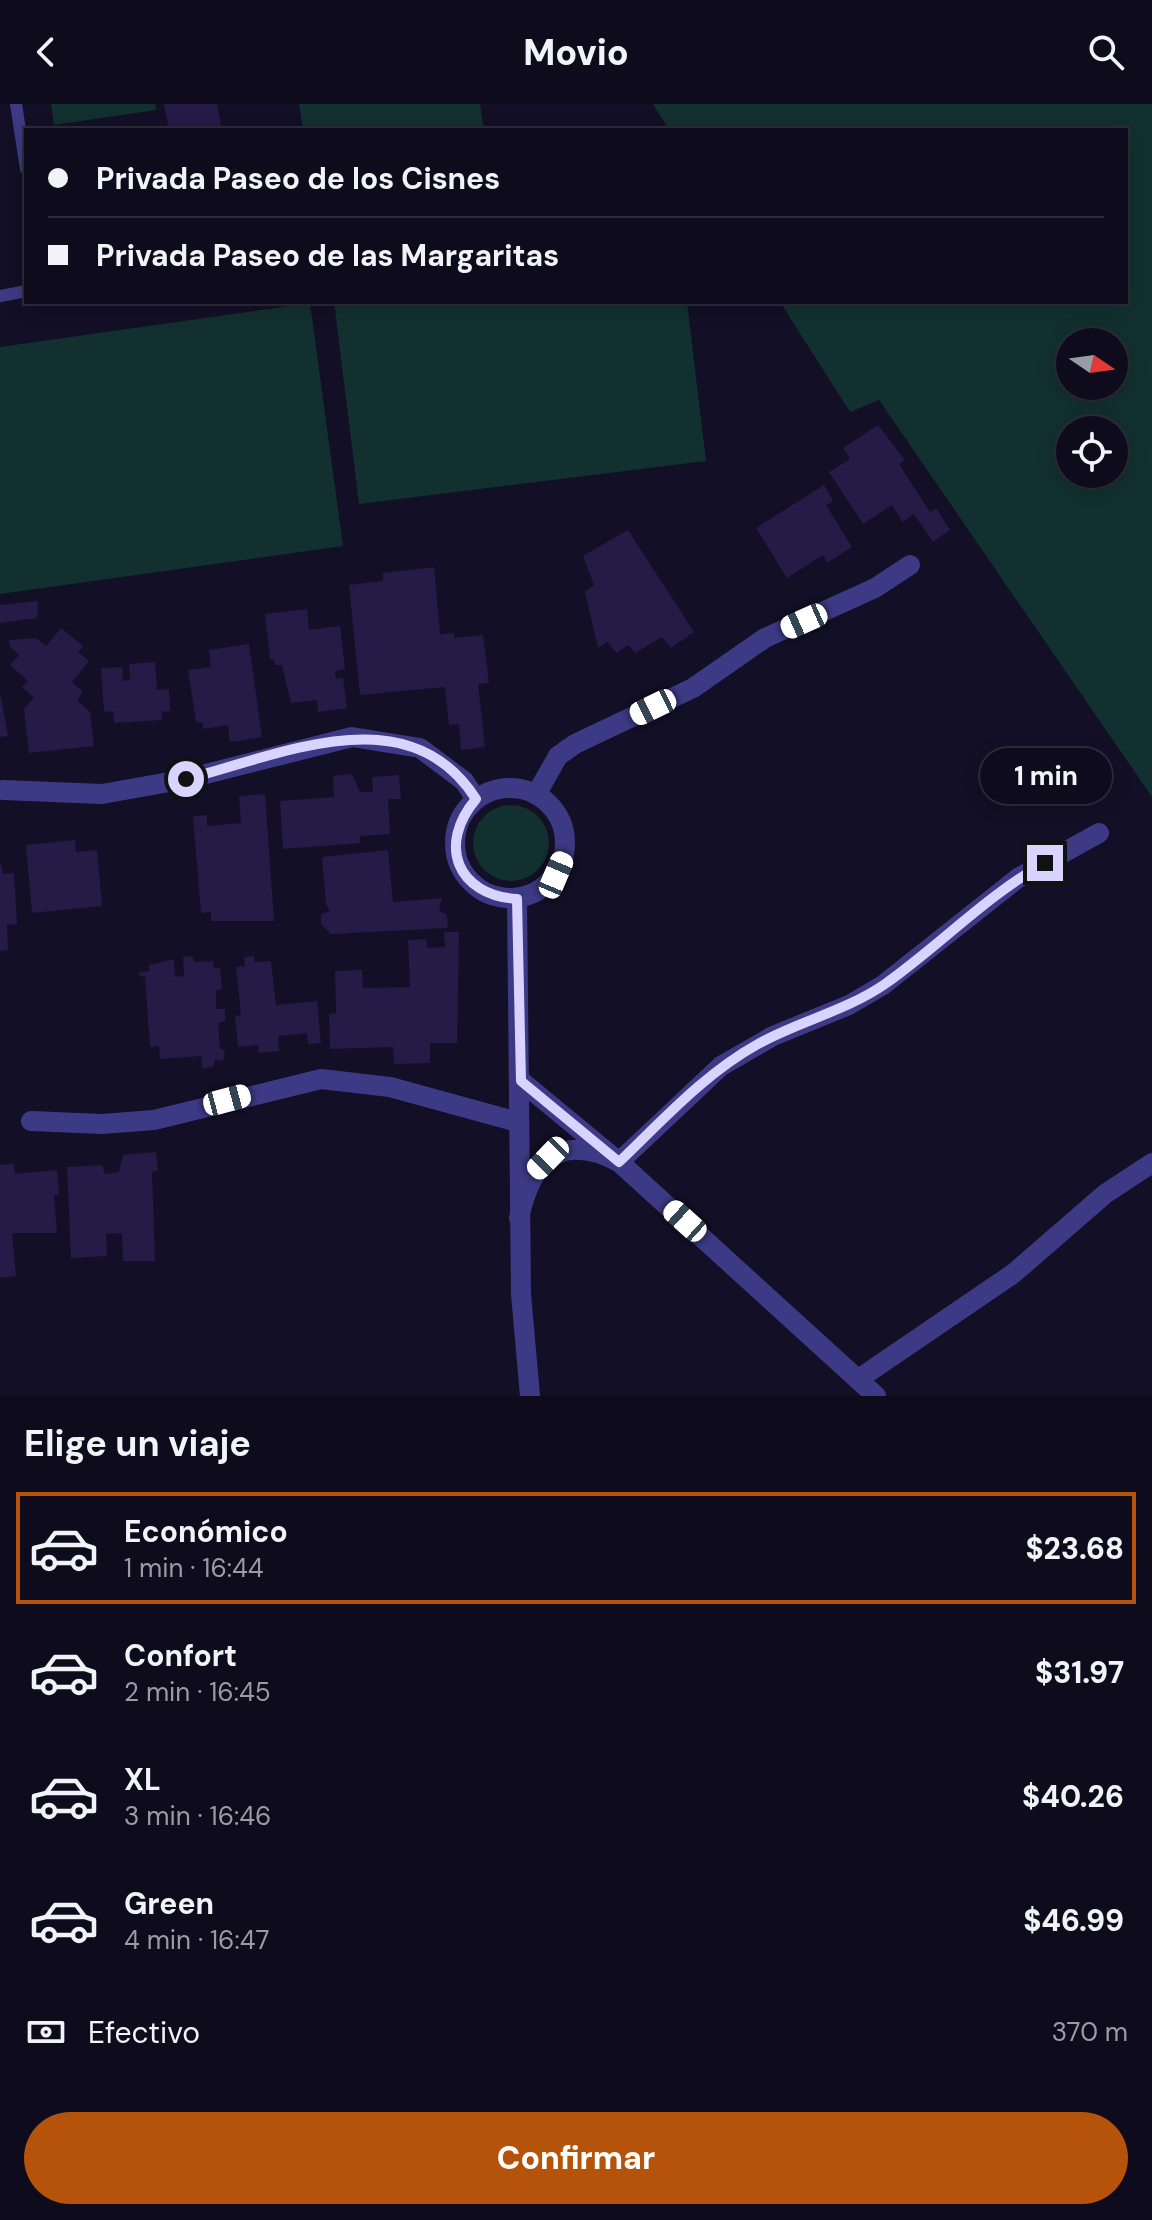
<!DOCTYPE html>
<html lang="es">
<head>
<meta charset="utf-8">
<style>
	:root { --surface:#0e0b1c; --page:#171425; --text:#f1f3f6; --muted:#9b9ba3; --line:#2e2b3b; --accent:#b45309 }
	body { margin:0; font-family:"DM Sans",sans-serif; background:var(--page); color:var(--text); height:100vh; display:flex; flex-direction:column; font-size:30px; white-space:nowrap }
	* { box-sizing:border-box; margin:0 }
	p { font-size:26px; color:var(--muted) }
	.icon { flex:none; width:44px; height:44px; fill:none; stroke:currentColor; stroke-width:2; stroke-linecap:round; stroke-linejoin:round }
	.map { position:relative; height:1292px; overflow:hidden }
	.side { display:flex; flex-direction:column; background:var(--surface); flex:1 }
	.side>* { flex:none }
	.banner { position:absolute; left:24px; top:24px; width:1104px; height:176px; border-radius:0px; box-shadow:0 4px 20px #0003,0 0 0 2px var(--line); display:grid; align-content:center; height:176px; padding:0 24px; background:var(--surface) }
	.needle { width:52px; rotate:103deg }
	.buttons { position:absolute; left:1056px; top:224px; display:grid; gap:16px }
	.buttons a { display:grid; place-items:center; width:72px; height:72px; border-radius:50%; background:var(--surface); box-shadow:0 4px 20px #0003,0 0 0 2px var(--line); font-size:40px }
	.end { position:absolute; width:36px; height:36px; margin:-18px; border:10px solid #d9d4ff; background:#111; box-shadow:0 0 0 4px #111 }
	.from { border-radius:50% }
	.bubble { position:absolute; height:56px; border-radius:28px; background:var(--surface); box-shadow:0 4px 20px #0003,0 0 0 2px var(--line); font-size:26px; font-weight:800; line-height:56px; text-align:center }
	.car { position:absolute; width:24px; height:48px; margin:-24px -12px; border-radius:10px; box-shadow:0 0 6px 2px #0007; background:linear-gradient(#fff 24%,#345 0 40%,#fff 0 76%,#345 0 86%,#fff 0) }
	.banner b { display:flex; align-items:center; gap:28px; height:76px; font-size:30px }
	.banner b+b { border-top:2px solid var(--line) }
	.banner i { width:20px; height:20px; background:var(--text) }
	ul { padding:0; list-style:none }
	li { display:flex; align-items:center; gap:24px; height:112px; margin:0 16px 12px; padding:0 8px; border:4px solid transparent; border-radius:0px }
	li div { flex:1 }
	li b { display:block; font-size:30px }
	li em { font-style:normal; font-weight:800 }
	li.selected { border-color:var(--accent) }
	li>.icon { width:72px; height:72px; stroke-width:1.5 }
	h2 { padding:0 24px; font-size:36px; line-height:96px }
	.pay { display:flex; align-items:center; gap:20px; height:88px; padding:0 24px; font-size:30px }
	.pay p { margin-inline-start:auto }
	.button { display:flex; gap:16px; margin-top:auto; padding:16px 24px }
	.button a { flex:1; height:92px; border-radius:48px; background:var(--accent); color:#fff; font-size:32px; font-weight:800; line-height:92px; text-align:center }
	header { display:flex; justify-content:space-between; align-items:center; height:104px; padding:0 24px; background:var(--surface); font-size:36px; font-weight:800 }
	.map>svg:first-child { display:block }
</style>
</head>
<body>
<header><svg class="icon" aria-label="back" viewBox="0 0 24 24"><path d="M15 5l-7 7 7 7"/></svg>Movio<svg class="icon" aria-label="search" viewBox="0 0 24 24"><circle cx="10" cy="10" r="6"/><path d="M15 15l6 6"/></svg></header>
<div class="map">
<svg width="1152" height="1292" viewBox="0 0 1152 1292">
	<rect width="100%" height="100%" fill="#130f26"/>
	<g fill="#12302f" fill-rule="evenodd">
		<polygon points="51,0 155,0 156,6 54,21"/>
		<polygon points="299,0 480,0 484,26 303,26"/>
		<path d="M653 0H1152V693L879 296 850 308 780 198H1126V26H669ZM1070 238H1114V282H1070ZM1070 326H1114V370H1070Z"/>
		<polygon points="334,198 687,198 706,357 359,400"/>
		<polygon points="310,199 343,442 0,490 0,243"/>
		<circle cx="511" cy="739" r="38"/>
	</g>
	<g fill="#241b47">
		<polygon points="164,0 217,0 222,26 169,26"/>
		<polygon points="878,321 905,356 899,360 930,408 936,404 950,426 933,438 914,410 903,418 892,401 863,420 829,368 850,355 843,344"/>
		<polygon points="824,381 833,397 826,401 852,443 827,459 823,451 787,474 756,424"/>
		<polygon points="628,426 694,528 671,544 662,533 635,549 628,541 617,549 607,538 598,544 585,488 594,481 583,452"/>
		<polygon points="434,463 440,530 454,529 454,534 483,531 489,579 478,580 485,643 461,646 459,620 449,621 445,583 360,591 349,481 383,477 383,469"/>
		<polygon points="38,497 37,514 0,519 0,501"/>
		<polygon points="307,505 309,526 340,522 345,565 335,567 336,575 343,574 347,604 318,608 317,596 291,599 282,561 275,561 274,555 270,555 265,510"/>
		<polygon points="61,524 83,542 78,548 89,557 72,578 83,588 77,596 90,608 94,642 29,649 24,605 34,594 22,583 28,577 10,561 19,551 10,543 9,536 36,534 46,542"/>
		<polygon points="249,540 262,633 230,638 228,621 203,625 203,619 196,618 188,566 211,563 209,546"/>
		<polygon points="155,558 157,586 169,585 170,607 161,608 162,616 114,619 113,607 104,608 101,564 122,563 123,577 130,576 129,560"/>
		<polygon points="0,588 8,632 0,633"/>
		<polygon points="352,670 360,688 373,688 372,673 399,671 401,695 388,695 390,730 360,732 360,739 283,745 280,697 334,693 333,672"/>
		<polygon points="265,690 274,817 211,817 211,808 201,809 193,712 207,711 207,722 241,719 239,692"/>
		<polygon points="75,736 76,748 97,746 102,802 32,809 26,741"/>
		<polygon points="388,746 393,798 442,794 439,806 447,811 448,824 331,830 321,820 321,810 330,807 326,800 322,753"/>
		<polygon points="0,756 3,770 14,769 17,820 7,821 8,846 0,847"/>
		<polygon points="444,828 459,828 457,939 430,939 430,959 394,960 393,943 330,945 329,910 336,909 335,867 362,866 363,884 410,883 408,836 426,835 427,844 445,843"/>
		<polygon points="192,852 195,858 213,857 214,864 220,864 222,885 216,887 216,905 225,905 225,917 218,919 220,944 225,947 223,957 215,956 213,963 202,964 201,952 160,955 159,942 150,943 145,872 140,873 139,868 149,867 149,861 174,855 175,873 184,872 183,853"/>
		<polygon points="254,852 255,858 271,857 276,901 317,897 321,939 308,940 307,929 278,932 279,947 259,949 258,941 238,943 235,912 241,911 236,863 245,862 244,853"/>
		<polygon points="156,1048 158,1066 152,1068 155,1157 123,1157 122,1129 106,1130 107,1152 71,1154 67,1063 102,1061 105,1070 119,1068 123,1051"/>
		<polygon points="14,1060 15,1070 57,1066 59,1091 54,1091 57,1129 12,1129 16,1172 0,1174 0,1061"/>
	</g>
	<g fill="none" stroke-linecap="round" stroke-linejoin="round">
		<g stroke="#3d3a85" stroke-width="12">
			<polyline points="16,0 26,65"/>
			<polyline points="0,192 26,187"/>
		</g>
		<g stroke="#3d3a85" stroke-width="20">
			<circle cx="510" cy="739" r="55"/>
			<polyline points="3,686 102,690 186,675 352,633 420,644 464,677 476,695"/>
			<polyline points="537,689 558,652 575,640 693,584 765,534 875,484 910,461"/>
			<polyline points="517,795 521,1190 530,1292"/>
			<polyline points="521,977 619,1058 876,1292"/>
			<polyline points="31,1017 102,1020 154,1016 321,975 390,983 518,1018"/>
			<path d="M519 1114C532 1055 561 1028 619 1058L721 962 773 932 849 901 883 881 1018 774 1099 729"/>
			<polyline points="860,1274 1014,1169 1105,1090 1152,1059"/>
		</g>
	</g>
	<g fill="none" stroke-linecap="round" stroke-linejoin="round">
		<path stroke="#d9d4ff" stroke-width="10" d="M186 675C281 651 409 590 476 695 437 741 457 791 517 795L521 977 619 1058C663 1016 704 970 758 940 799 917 846 907 885 880 939 842 987 791 1045 759"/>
	</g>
</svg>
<div class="buttons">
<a><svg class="needle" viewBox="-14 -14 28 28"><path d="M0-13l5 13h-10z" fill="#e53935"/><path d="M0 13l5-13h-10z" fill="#9b9ba3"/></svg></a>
<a><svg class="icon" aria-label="locate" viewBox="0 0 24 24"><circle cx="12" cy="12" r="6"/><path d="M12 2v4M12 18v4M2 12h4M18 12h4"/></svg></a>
</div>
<i class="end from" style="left:186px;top:675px"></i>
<i class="end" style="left:1045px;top:759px"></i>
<div class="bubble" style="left:980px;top:644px;width:132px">1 min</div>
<i class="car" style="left:804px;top:517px;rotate:246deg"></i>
<i class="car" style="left:653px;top:603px;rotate:244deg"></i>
<i class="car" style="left:556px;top:771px;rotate:23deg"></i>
<i class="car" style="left:227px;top:996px;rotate:75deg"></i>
<i class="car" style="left:548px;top:1054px;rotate:224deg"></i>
<i class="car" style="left:685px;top:1117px;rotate:312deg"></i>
<div class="banner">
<b><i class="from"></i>Privada Paseo de los Cisnes</b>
<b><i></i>Privada Paseo de las Margaritas</b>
</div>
</div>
<section class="side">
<h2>Elige un viaje</h2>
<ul>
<li class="selected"><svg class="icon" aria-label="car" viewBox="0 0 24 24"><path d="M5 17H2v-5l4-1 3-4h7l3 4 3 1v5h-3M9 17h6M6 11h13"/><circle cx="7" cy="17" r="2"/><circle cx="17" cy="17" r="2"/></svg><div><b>Económico</b><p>1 min · 16:44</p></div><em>$23.68</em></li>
<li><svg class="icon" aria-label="car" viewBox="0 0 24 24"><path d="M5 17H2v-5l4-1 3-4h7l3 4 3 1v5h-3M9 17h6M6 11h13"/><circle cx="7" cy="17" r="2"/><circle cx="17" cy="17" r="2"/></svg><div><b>Confort</b><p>2 min · 16:45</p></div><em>$31.97</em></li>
<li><svg class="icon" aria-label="car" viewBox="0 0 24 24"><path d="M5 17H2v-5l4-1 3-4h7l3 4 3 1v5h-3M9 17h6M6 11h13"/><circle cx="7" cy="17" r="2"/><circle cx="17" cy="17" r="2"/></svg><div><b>XL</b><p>3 min · 16:46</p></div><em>$40.26</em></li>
<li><svg class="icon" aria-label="car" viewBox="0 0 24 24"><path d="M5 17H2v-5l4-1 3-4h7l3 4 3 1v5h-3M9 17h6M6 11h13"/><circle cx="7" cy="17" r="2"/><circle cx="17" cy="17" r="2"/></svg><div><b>Green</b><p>4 min · 16:47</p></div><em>$46.99</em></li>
</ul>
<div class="pay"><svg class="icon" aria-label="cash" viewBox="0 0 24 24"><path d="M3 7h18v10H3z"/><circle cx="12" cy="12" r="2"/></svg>Efectivo<p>370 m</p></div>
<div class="button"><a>Confirmar</a></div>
</section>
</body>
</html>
